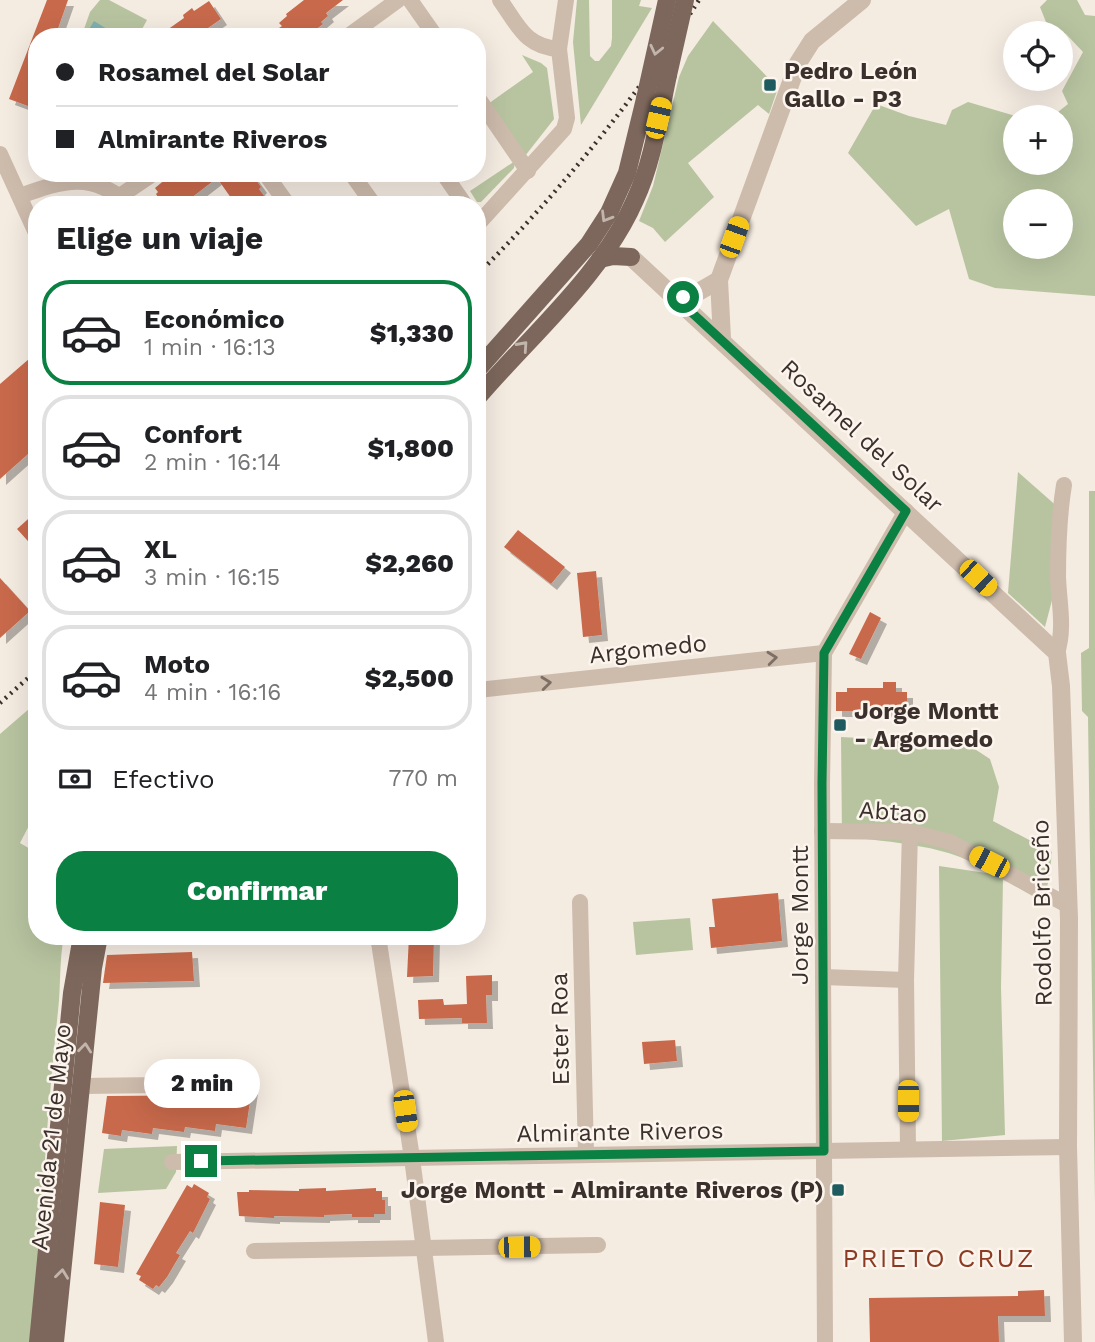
<!DOCTYPE html>
<html lang="es">
<head>
<meta charset="utf-8">
<style>
	:root { --surface:#fff; --page:#f6f6f6; --text:#202124; --muted:#757577; --line:#e0e0e0; --accent:#0b8043 }
	body { margin:0; font-family:"Work Sans",sans-serif; background:var(--page); color:var(--text); height:100vh; display:flex; flex-direction:column; font-size:26px; white-space:nowrap }
	* { box-sizing:border-box; margin:0 }
	p { font-size:23px; color:var(--muted) }
	.icon { flex:none; width:38px; height:38px; fill:none; stroke:currentColor; stroke-width:2; stroke-linecap:round; stroke-linejoin:round }
	.map { position:relative; flex:1; overflow:hidden }
	.drawer { position:absolute; left:28px; top:196px; width:458px; height:749px; display:flex; flex-direction:column; background:var(--surface); border-radius:28px; box-shadow:0 7px 28px #0002 }
	.drawer>* { flex:none }
	.banner { position:absolute; left:28px; top:28px; width:458px; height:154px; border-radius:28px; box-shadow:0 7px 28px #0002; display:grid; align-content:center; height:154px; padding:0 28px; background:var(--surface) }
	.controls { position:absolute; left:1003px; top:21px; display:grid; gap:14px }
	.controls a { display:grid; place-items:center; width:70px; height:70px; border-radius:50%; background:var(--surface); box-shadow:0 7px 28px #0002; font-size:35px }
	.end { position:absolute; width:32px; height:32px; margin:-16px; border:9px solid #0b8043; background:#fff; box-shadow:0 0 0 4px #fff }
	.from { border-radius:50% }
	.bubble { position:absolute; height:49px; border-radius:24px; background:var(--surface); box-shadow:0 7px 28px #0002; font-size:23px; font-weight:800; line-height:49px; text-align:center }
	.car { position:absolute; width:21px; height:42px; margin:-21px -10px; border-radius:9px; box-shadow:0 0 5px 2px #0007; background:linear-gradient(#f5c518 24%,#345 0 40%,#f5c518 0 76%,#345 0 86%,#f5c518 0) }
	.banner b { display:flex; align-items:center; gap:24px; height:66px; font-size:26px }
	.banner b+b { border-top:2px solid var(--line) }
	.banner i { width:18px; height:18px; background:var(--text) }
	ul { padding:0; list-style:none }
	li { display:flex; align-items:center; gap:21px; height:105px; margin:0 14px 10px; padding:0 14px; border:4px solid var(--line); border-radius:28px }
	li div { flex:1 }
	li b { display:block; font-size:26px }
	li em { font-style:normal; font-weight:800 }
	li.on { border-color:var(--accent) }
	li>.icon { width:63px; height:63px; stroke-width:1.5 }
	h2 { padding:0 28px; font-size:32px; line-height:84px }
	.pay { display:flex; align-items:center; gap:18px; height:77px; padding:0 28px; font-size:26px }
	.pay p { margin-inline-start:auto }
	.action { display:flex; gap:14px; margin-top:auto; padding:14px 28px }
	.action a { flex:1; height:80px; border-radius:28px; background:var(--accent); color:#fff; font-size:28px; font-weight:800; line-height:80px; text-align:center }
	.map>svg:first-child { display:block }
</style>
</head>
<body>
<div class="map">
<svg width="1095" height="1342" viewBox="0 0 1095 1342">
	<defs>
		<filter id="shadow"><feDropShadow dx="6" dy="6" stdDeviation="0" flood-color="#0004"/></filter>
	</defs>
	<rect width="100%" height="100%" fill="#f4ebe1"/>
	<g fill="#b8c4a0" fill-rule="evenodd">
		<polygon points="100,0 109,0 147,20 141,31 133,37 87,37 83,32 90,12"/>
		<polygon points="577,0 589,0 590,56 595,61 599,61 611,46 612,38 612,0 641,0 639,6 652,8 581,125 573,42"/>
		<path d="M1047 0H1077L1085 15 1095 16V296L995 288 969 279 949 209 916 226 848 153 876 104 909 116 946 125 952 110 968 102 1019 117H1015V163H1060V117H1044L1053 116 1068 104 1062 91 1083 52 1066 34 1046 22 1040 7ZM1015 201H1060V247H1015Z"/>
		<polygon points="713,21 778,88 769,114 758,105 688,163 714,197 665,242 653,228 639,221 653,186 679,77 688,56"/>
		<polygon points="522,55 541,63 547,68 554,119 525,156 488,104 533,72"/>
		<polygon points="515,161 514,168 481,202 477,202 470,191"/>
		<polygon points="1018,472 1060,509 1058,577 1045,627 1008,593"/>
		<polygon points="1089,491 1095,491 1095,1202 1088,717 1082,711 1081,653 1089,648"/>
		<path d="M37 702V810L20 843 37 853V936H64C59 961 61 986 58 1011 46 1121 40 1232 34 1342H0V734Z"/>
		<path d="M841 737 967 744 990 759 999 787 993 821 1052 852 1049 879 1043 902 1003 879 1001 987 1005 1135 942 1141 939 866 993 874C951 844 892 843 842 836Z"/>
		<polygon points="690,918 693,950 636,955 633,922"/>
		<polygon points="177,1146 176,1172 166,1189 98,1193 104,1149"/>
	</g>
	<polygon fill="#7fb0b2" points="94,21 112,32 109,37 98,37 88,31"/>
	<g fill="#c8694b" filter="url(#shadow)">
		<polygon points="47,0 68,0 55,37 37,37 37,91 34,90 28,106 9,99"/>
		<polygon points="304,0 343,0 326,13 328,16 321,22 323,24 306,37 286,37 279,28 282,26 279,23 287,16 286,14"/>
		<polygon points="209,1 221,19 195,37 157,37 184,18 183,15 192,8 194,11"/>
		<polygon points="173,173 251,173 261,187 259,189 265,197 261,200 264,205 236,205 217,178 182,205 163,205 156,194 158,192 155,188"/>
		<polygon points="37,352 37,446 0,479 0,384"/>
		<polygon points="37,511 37,551 17,529"/>
		<polygon points="518,530 565,567 551,584 504,547"/>
		<polygon points="596,571 602,635 583,637 577,573"/>
		<polygon points="0,578 30,611 0,638"/>
		<polygon points="870,612 881,618 861,659 849,654"/>
		<polygon points="883,682 896,682 896,692 907,692 907,711 836,711 836,692 847,692 847,688 883,688"/>
		<polygon points="778,893 782,941 711,948 709,927 715,927 712,899"/>
		<polygon points="409,936 434,936 433,976 407,977"/>
		<polygon points="192,952 194,981 103,983 107,955"/>
		<polygon points="492,975 492,995 486,995 487,1023 462,1023 462,1018 419,1019 418,1000 443,999 444,1005 467,1004 466,976"/>
		<polygon points="675,1040 677,1061 644,1064 642,1042"/>
		<polygon points="252,1088 246,1128 216,1124 215,1131 185,1127 184,1132 153,1128 152,1134 122,1130 121,1136 102,1133 107,1096 242,1095"/>
		<polygon points="194,1184 209,1193 207,1197 210,1199 193,1233 190,1231 176,1253 180,1255 167,1277 159,1287 156,1285 153,1289 139,1280 141,1276 136,1274 187,1185 192,1188"/>
		<polygon points="326,1188 326,1191 376,1188 376,1191 382,1191 382,1200 385,1200 385,1214 374,1214 374,1217 352,1217 352,1214 324,1215 324,1217 274,1216 274,1218 239,1216 237,1192 249,1192 249,1190 299,1191 299,1189"/>
		<polygon points="100,1202 125,1205 118,1267 94,1264"/>
		<polygon points="1044,1290 1045,1316 998,1316 999,1342 870,1342 869,1298 1018,1296 1018,1291"/>
	</g>
	<g fill="none" stroke-linecap="round" stroke-linejoin="round">
		<g stroke="#cdbbac" stroke-width="16">
			<polyline points="410,0 436,37"/>
			<path d="M500 0C518 25 525 47 559 49"/>
			<polyline points="347,37 398,0"/>
			<polyline points="478,98 528,171"/>
			<polyline points="0,154 36,233"/>
			<polyline points="265,173 288,205"/>
			<polyline points="351,173 374,205"/>
			<polyline points="443,173 465,205"/>
			<path d="M20 196C68 179 89 172 132 205"/>
			<polyline points="120,196 154,173"/>
			<polyline points="478,224 564,129 567,118 559,49 566,0"/>
			<path d="M1057 653C1065 628 1059 603 1058 577 1058 547 1059 515 1064 485"/>
			<polyline points="478,690 824,653"/>
			<polyline points="822,831 910,832 950,842 1069,906"/>
			<polyline points="580,902 586,1155"/>
			<polyline points="378,936 412,1158 436,1342"/>
			<polyline points="823,977 906,980"/>
			<polyline points="81,1086 242,1084"/>
			<polyline points="908,1149 906,980 910,832"/>
			<polyline points="172,1162 1068,1147"/>
			<polyline points="254,1251 598,1245"/>
			<polyline points="825,1342 822,784 824,653 906,511"/>
		</g>
		<g stroke="#cdbbac" stroke-width="18">
			<polyline points="631,257 1057,653 1061,686 1069,919 1068,1147 1073,1342"/>
			<polyline points="676,298 700,291 719,280"/>
			<polyline points="722,339 719,280 798,63 812,41 862,0"/>
		</g>
		<g stroke="#7d675c" stroke-width="18">
			<polyline points="600,259 613,256 631,257"/>
			<polyline points="478,369 589,244 609,213 627,173 645,99"/>
			<path d="M478 397C530 336 603 274 635 200 653 161 659 117 668 75"/>
			<polyline points="38,1342 72,993 82,936"/>
			<polyline points="55,1342 93,968 99,936"/>
		</g>
		<g stroke="#3b302b" stroke-width="4.5" stroke-dasharray="2 5" stroke-linecap="butt">
			<path d="M478 274C559 193 637 97 699 0"/>
			<polyline points="0,703 37,670"/>
		</g>
		<g stroke="#7d675c" stroke-width="18">
			<polyline points="668,75 685,0"/>
			<polyline points="645,99 667,0"/>
		</g>
	</g>
	<defs><path id="oneway-chevron" d="M-2-3.5L2.5 0L-2 3.5" fill="none" stroke-width="1.6" stroke-linecap="round" stroke-linejoin="round" transform="scale(1.75)"/></defs>
	<g stroke="#c2b5ac">
		<use href="#oneway-chevron" transform="translate(656 50) rotate(103)"/>
		<use href="#oneway-chevron" transform="translate(606 217) rotate(121)"/>
		<use href="#oneway-chevron" transform="translate(523 346) rotate(-48)"/>
		<use href="#oneway-chevron" transform="translate(85 1048) rotate(-84)"/>
		<use href="#oneway-chevron" transform="translate(62 1274) rotate(-83)"/>
	</g>
	<g stroke="#7d6f65">
		<use href="#oneway-chevron" transform="translate(772 658) rotate(-6)"/>
		<use href="#oneway-chevron" transform="translate(546 683) rotate(-6)"/>
	</g>
	<g fill="none" stroke-linecap="round" stroke-linejoin="round">
		<polyline stroke="#0b8043" stroke-width="9" points="201,1161 824,1151 822,784 824,653 906,511 676,298 683,297"/>
	</g>
	<g fill="#1f5a5e" stroke="#fbf5ee" stroke-width="2.5">
		<rect x="763" y="78" width="14" height="14" rx="3.5"/>
		<rect x="833" y="718" width="14" height="14" rx="3.5"/>
		<rect x="831" y="1183" width="14" height="14" rx="3.5"/>
	</g>
	<g text-anchor="middle" dominant-baseline="central" stroke-width="5" stroke-linejoin="round" paint-order="stroke">
		<g font-size="24" font-weight="bold" fill="#3b302b" stroke="#fbf5ee" text-anchor="start">
			<text x="784" y="71">Pedro León<tspan x="784" dy="28">Gallo - P3</tspan></text>
			<text x="854" y="711">Jorge Montt<tspan x="854" dy="28">- Argomedo</tspan></text>
			<text x="824" y="1190" text-anchor="end">Jorge Montt - Almirante Riveros (P)</text>
		</g>
		<g font-size="24" fill="#3b302b" stroke="#fbf5ee">
			<text transform="translate(862 436) rotate(43)">Rosamel del Solar</text>
			<text transform="translate(648 649) rotate(-6)">Argomedo</text>
			<text transform="translate(893 812) rotate(4)">Abtao</text>
			<text transform="translate(1042 913) rotate(-91)">Rodolfo Briceño</text>
			<text transform="translate(800 915) rotate(-90)">Jorge Montt</text>
			<text transform="translate(560 1029) rotate(-91)">Ester Roa</text>
			<text transform="translate(620 1132) rotate(-1)">Almirante Riveros</text>
			<text transform="translate(51 1137) rotate(-84)">Avenida 21 de Mayo</text>
		</g>
		<g font-size="26" letter-spacing="2" fill="#8c3b22" stroke="#fbf5ee">
			<text x="939" y="1258">PRIETO CRUZ</text>
		</g>
	</g>
</svg>
<div class="controls">
<a><svg class="icon" aria-label="locate" viewBox="0 0 24 24"><circle cx="12" cy="12" r="6"/><path d="M12 2v4M12 18v4M2 12h4M18 12h4"/></svg></a>
<a>+</a>
<a>−</a>
</div>
<i class="end from" style="left:683px;top:297px"></i>
<i class="end" style="left:201px;top:1161px"></i>
<div class="bubble" style="left:144px;top:1059px;width:116px">2 min</div>
<i class="car" style="left:658px;top:118px;rotate:13deg"></i>
<i class="car" style="left:734px;top:237px;rotate:20deg"></i>
<i class="car" style="left:978px;top:578px;rotate:133deg"></i>
<i class="car" style="left:989px;top:862px;rotate:297deg"></i>
<i class="car" style="left:908px;top:1101px;rotate:180deg"></i>
<i class="car" style="left:405px;top:1111px;rotate:172deg"></i>
<i class="car" style="left:519px;top:1247px;rotate:89deg"></i>
<div class="banner">
<b><i class="from"></i>Rosamel del Solar</b>
<b><i></i>Almirante Riveros</b>
</div>
<section class="drawer">
<h2>Elige un viaje</h2>
<ul>
<li class="on"><svg class="icon" aria-label="car" viewBox="0 0 24 24"><path d="M5 17H2v-5l4-1 3-4h7l3 4 3 1v5h-3M9 17h6M6 11h13"/><circle cx="7" cy="17" r="2"/><circle cx="17" cy="17" r="2"/></svg><div><b>Económico</b><p>1 min · 16:13</p></div><em>$1,330</em></li>
<li><svg class="icon" aria-label="car" viewBox="0 0 24 24"><path d="M5 17H2v-5l4-1 3-4h7l3 4 3 1v5h-3M9 17h6M6 11h13"/><circle cx="7" cy="17" r="2"/><circle cx="17" cy="17" r="2"/></svg><div><b>Confort</b><p>2 min · 16:14</p></div><em>$1,800</em></li>
<li><svg class="icon" aria-label="car" viewBox="0 0 24 24"><path d="M5 17H2v-5l4-1 3-4h7l3 4 3 1v5h-3M9 17h6M6 11h13"/><circle cx="7" cy="17" r="2"/><circle cx="17" cy="17" r="2"/></svg><div><b>XL</b><p>3 min · 16:15</p></div><em>$2,260</em></li>
<li><svg class="icon" aria-label="car" viewBox="0 0 24 24"><path d="M5 17H2v-5l4-1 3-4h7l3 4 3 1v5h-3M9 17h6M6 11h13"/><circle cx="7" cy="17" r="2"/><circle cx="17" cy="17" r="2"/></svg><div><b>Moto</b><p>4 min · 16:16</p></div><em>$2,500</em></li>
</ul>
<div class="pay"><svg class="icon" aria-label="cash" viewBox="0 0 24 24"><path d="M3 7h18v10H3z"/><circle cx="12" cy="12" r="2"/></svg>Efectivo<p>770 m</p></div>
<div class="action"><a>Confirmar</a></div>
</section>
</div>
</body>
</html>
